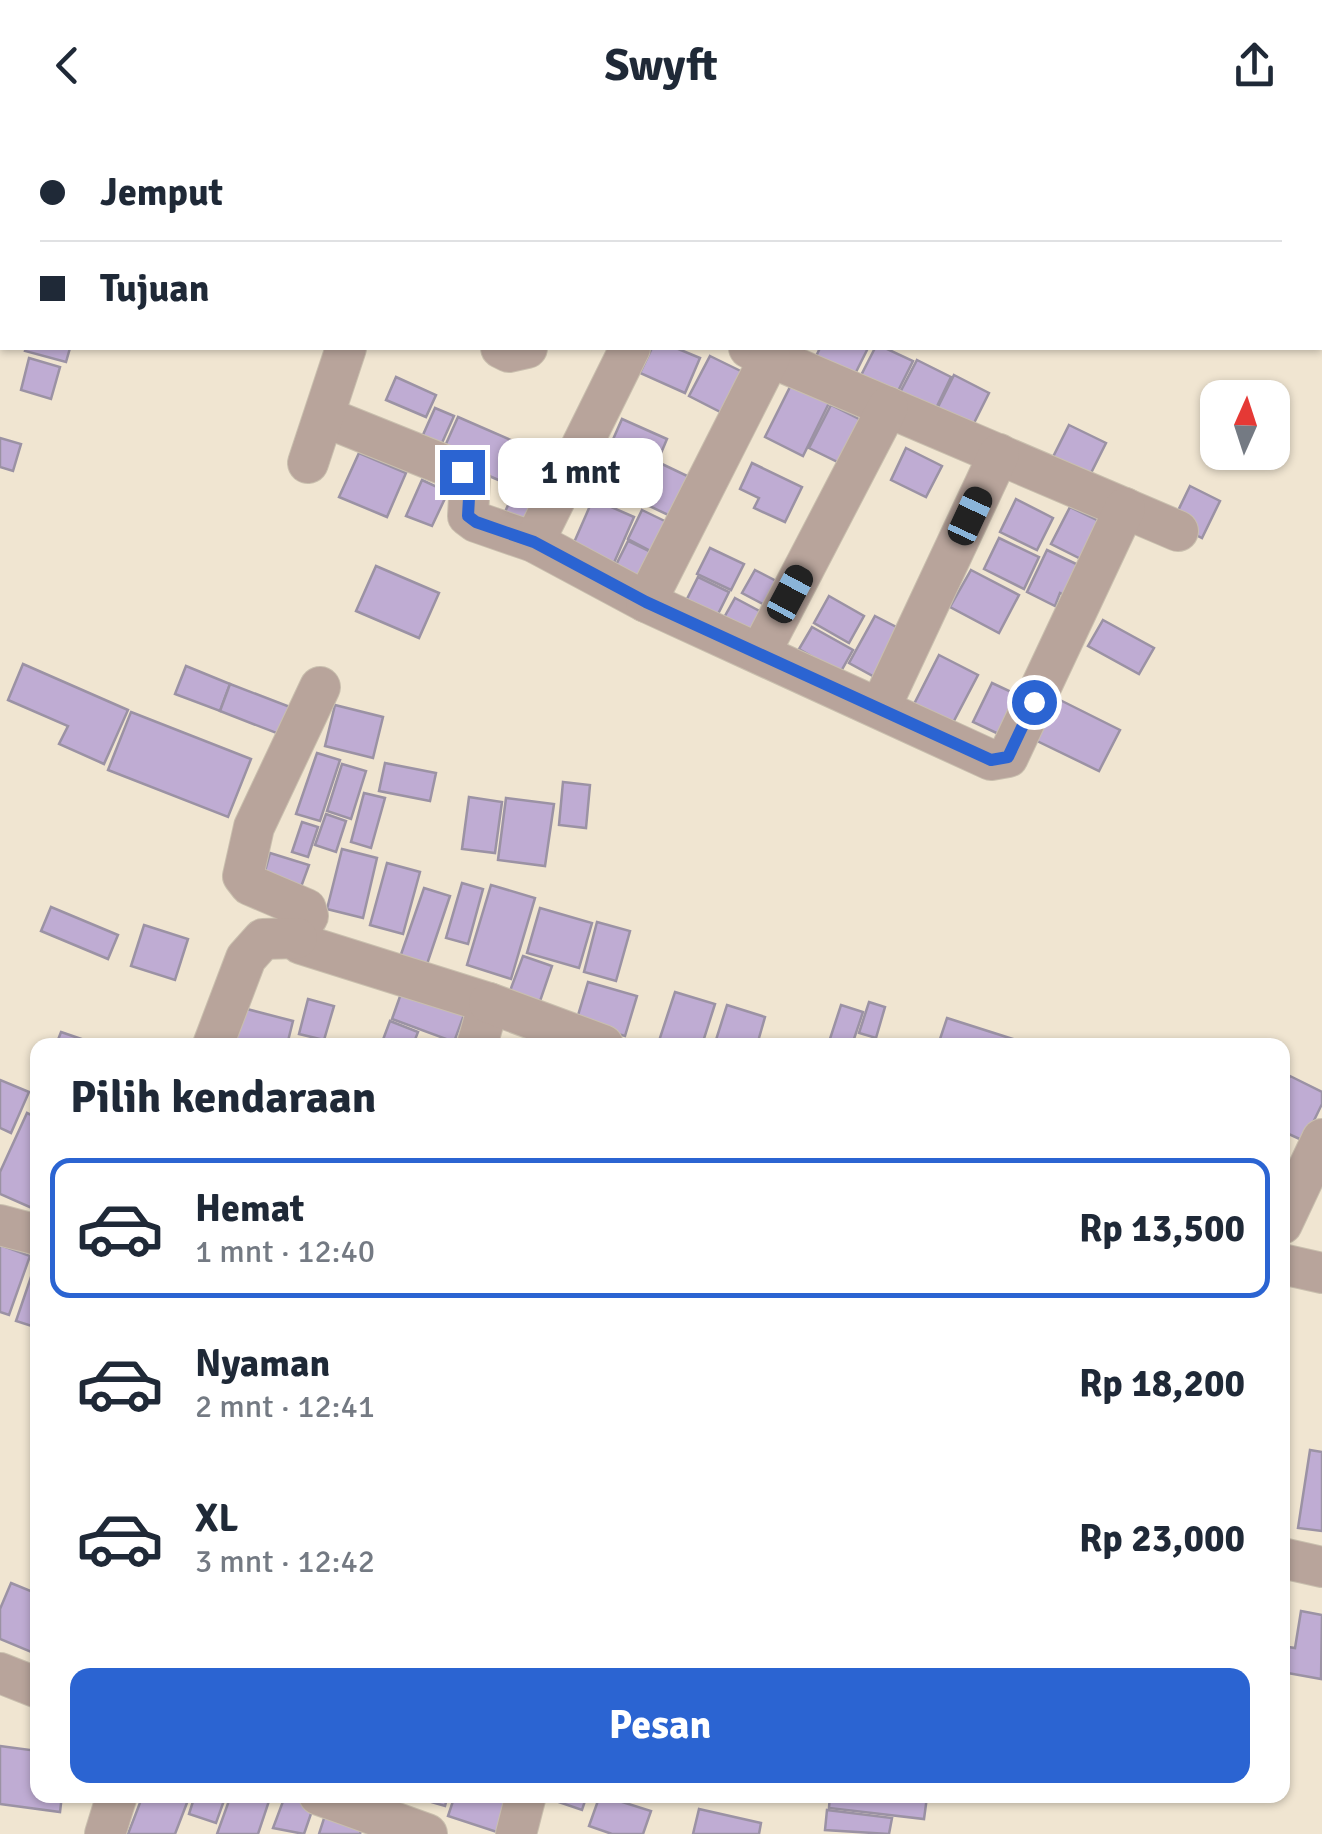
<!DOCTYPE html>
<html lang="id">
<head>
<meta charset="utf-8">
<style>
	:root { --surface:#fff; --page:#f2f2f3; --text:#1f2937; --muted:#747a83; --line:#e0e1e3; --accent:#2b64d2 }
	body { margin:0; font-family:Signika,sans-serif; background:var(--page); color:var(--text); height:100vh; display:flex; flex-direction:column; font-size:38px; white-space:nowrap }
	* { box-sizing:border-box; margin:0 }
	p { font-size:32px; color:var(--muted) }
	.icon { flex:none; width:55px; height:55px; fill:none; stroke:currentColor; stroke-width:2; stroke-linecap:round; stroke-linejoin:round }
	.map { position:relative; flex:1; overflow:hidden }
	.details { position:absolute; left:30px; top:908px; width:1260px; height:765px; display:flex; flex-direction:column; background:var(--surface); border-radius:20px; box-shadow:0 2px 8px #0004 }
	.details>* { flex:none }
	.top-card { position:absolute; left:0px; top:0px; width:1322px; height:220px; box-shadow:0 2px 8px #0004; display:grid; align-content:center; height:220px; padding:0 40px; background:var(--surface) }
	.needle { width:65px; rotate:3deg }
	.controls { position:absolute; left:1200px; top:250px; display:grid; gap:20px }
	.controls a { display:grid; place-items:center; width:90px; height:90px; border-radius:20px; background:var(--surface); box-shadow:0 2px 8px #0004; font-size:50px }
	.end { position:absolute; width:45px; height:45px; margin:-22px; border:12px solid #2b64d2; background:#fff; box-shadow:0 0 0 5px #fff }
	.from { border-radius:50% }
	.bubble { position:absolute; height:70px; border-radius:20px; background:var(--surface); box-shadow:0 2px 8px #0004; font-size:32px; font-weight:700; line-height:70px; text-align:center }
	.car { position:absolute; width:30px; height:60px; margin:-30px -15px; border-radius:12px; box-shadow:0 0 8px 2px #0007; background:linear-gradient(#222 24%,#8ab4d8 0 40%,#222 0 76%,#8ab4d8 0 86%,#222 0) }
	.top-card b { display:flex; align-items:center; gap:35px; height:95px; font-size:38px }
	.top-card b+b { border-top:2px solid var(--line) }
	.top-card i { width:25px; height:25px; background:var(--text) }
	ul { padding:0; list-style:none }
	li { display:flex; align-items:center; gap:30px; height:140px; margin:0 20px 15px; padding:0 20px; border:5px solid transparent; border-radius:20px }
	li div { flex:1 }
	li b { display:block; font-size:38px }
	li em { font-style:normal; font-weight:700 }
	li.current { border-color:var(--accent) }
	li>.icon { width:90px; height:90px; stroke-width:1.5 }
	h2 { padding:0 40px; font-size:45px; line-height:120px }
	.cta { display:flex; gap:20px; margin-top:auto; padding:20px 40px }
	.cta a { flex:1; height:115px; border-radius:20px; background:var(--accent); color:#fff; font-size:40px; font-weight:700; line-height:115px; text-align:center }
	header { display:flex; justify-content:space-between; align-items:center; height:130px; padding:0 40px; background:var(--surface); font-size:45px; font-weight:700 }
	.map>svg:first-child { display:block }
</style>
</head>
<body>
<header><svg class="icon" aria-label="back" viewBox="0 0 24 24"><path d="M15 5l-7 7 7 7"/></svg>Swyft<svg class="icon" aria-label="share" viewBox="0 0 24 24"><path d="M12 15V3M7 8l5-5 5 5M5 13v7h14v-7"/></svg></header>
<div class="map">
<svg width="1322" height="1704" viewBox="0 0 1322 1704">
	<rect width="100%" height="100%" fill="#f0e5d1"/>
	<g fill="#bfacd3" stroke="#9b92a4" stroke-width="2.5">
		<polygon points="26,218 70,218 66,232 25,221"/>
		<polygon points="652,218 676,218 700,228 685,263 640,243"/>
		<polygon points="820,218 868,218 848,258 810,239"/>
		<polygon points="875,218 885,218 913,231 887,283 851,265"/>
		<polygon points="710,226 761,251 740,292 689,266"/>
		<polygon points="29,228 60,237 51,269 21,260"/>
		<polygon points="917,230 951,247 929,293 893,276"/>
		<polygon points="954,245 989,263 965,311 930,293"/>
		<polygon points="396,247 436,265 426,287 386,270"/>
		<polygon points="791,255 829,273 803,326 765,307"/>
		<polygon points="831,275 875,297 854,340 809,318"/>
		<polygon points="435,278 454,286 437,324 418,316"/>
		<polygon points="458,287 520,314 503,352 441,325"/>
		<polygon points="622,289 667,309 646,359 600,339"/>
		<polygon points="1069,295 1106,313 1082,361 1045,343"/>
		<polygon points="0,308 21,314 13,341 0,337"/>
		<polygon points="906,318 942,336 926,367 891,350"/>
		<polygon points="359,323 406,343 387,387 339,367"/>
		<polygon points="527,332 565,348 543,398 505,382"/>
		<polygon points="752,333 802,357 785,392 754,378 759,368 740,359"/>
		<polygon points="662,334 700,352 681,391 643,373"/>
		<polygon points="422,350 448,362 432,396 406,386"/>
		<polygon points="1190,356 1220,371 1202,408 1172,393"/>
		<polygon points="593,369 634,387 613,435 572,417"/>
		<polygon points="1016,369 1053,388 1037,420 1000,402"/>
		<polygon points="1070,377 1114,398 1095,436 1051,414"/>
		<polygon points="642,380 677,397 662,427 628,409"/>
		<polygon points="999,408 1039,427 1024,459 984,439"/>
		<polygon points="628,411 663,428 648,458 613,441"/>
		<polygon points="710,418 744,434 731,460 697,444"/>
		<polygon points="1047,420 1091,441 1076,471 1060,463 1055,476 1027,462"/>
		<polygon points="376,436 439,463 419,508 356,481"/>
		<polygon points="755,440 786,456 774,480 742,463"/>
		<polygon points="971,440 1019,465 999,503 950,477"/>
		<polygon points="698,447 729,462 716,488 685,473"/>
		<polygon points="829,466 864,486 849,513 814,493"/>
		<polygon points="735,468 769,486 751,520 716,502"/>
		<polygon points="875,486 908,503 882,551 849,533"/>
		<polygon points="1103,490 1154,518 1139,544 1088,516"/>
		<polygon points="812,497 853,520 840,543 799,519"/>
		<polygon points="939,525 978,545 946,606 908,586"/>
		<polygon points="23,534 128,580 104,634 59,614 68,596 8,570"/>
		<polygon points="186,536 230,554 220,581 175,564"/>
		<polygon points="992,553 1024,568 1005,607 973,592"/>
		<polygon points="230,554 290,577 279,604 220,581"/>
		<polygon points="1056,568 1120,600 1099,641 1035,610"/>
		<polygon points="335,575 383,587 373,628 325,616"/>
		<polygon points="131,582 251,629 228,687 108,640"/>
		<polygon points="317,623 340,630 320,691 296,684"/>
		<polygon points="385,633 436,643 430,671 379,661"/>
		<polygon points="342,634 366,641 351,689 327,681"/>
		<polygon points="563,652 590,655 586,698 559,695"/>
		<polygon points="364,663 385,668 371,718 351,712"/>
		<polygon points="469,667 502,672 495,723 462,719"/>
		<polygon points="506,668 554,674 545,736 498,730"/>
		<polygon points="326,684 346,691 336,722 315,715"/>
		<polygon points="302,692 318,697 308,727 292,722"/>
		<polygon points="342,719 377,728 363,788 327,779"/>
		<polygon points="270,723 309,735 301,757 264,745"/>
		<polygon points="387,733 420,742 403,804 370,795"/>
		<polygon points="462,753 483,759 468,814 446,808"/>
		<polygon points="491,755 535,768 511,849 467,835"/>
		<polygon points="424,758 450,766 424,843 398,833"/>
		<polygon points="51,777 118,805 108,829 41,801"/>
		<polygon points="540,778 592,793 579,838 527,823"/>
		<polygon points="597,792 630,801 616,851 584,842"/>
		<polygon points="144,795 188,809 175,850 131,836"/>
		<polygon points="523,826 552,836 537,880 507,869"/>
		<polygon points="588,852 637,866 625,906 576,892"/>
		<polygon points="403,858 465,882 454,912 392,889"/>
		<polygon points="675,862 715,874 702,915 658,914"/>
		<polygon points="308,869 334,876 324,910 299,904"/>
		<polygon points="869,872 885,877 876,908 859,903"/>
		<polygon points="727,875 765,887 757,915 715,913"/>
		<polygon points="841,875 863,882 852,915 828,915"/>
		<polygon points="243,878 293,891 287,915 253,915 234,910"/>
		<polygon points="947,888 1019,911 1018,915 938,915"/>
		<polygon points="390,891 418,902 413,915 381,915"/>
		<polygon points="61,902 99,915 56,915"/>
		<polygon points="1290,946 1322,962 1322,974 1304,1011 1282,1001 1282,962"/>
		<polygon points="0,950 29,962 11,1003 0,998"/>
		<polygon points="27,983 38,988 38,1065 32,1078 0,1064 0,1042"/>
		<polygon points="0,1115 30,1126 9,1185 0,1182"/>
		<polygon points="31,1147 38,1150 38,1198 16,1191"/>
		<polygon points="1310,1320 1322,1322 1322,1401 1298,1398"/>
		<polygon points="11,1453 38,1464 36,1524 0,1509 0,1479"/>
		<polygon points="1301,1481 1322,1485 1321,1549 1282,1542 1282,1516 1295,1518"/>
		<polygon points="0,1616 38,1621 38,1665 62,1665 60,1682 0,1674"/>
		<polygon points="143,1665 190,1665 175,1704 128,1704"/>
		<polygon points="195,1665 226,1665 216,1693 189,1684"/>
		<polygon points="231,1665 271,1665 258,1704 217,1704"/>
		<polygon points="418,1665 448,1665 445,1676 417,1668"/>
		<polygon points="455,1665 509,1665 503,1704 448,1686"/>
		<polygon points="538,1665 587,1665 582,1680"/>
		<polygon points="600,1665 651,1681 643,1704 612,1704 589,1696"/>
		<polygon points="830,1665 927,1667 924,1689 829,1678"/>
		<polygon points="285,1666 314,1675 304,1704 273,1698"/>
		<polygon points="327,1679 364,1690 360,1704 319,1704"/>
		<polygon points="699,1679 761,1693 759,1704 693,1704"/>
		<polygon points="827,1680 892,1688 889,1704 825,1700"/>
	</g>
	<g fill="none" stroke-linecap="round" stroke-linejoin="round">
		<defs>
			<g id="minor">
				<polyline points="418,2 419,0"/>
				<polyline points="501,218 509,222 527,218"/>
				<polyline points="749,218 1178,401"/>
				<polyline points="325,287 462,342 470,349 468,386 476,392 534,412 646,472 991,630 1008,627 1125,378"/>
				<polyline points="308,333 346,218"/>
				<polyline points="534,412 630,218"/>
				<polyline points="646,472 770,227"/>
				<polyline points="760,523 888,277"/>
				<polyline points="320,557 254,697 243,746 250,755 306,779 308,786 297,803 301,814 489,873 477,915"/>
				<polyline points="880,578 999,324"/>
				<polyline points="489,873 603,915"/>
				<polyline points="213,915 246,828 263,809 297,808"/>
				<polyline points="1282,1094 1322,1009"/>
				<polyline points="0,1095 38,1105"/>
				<polyline points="1282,1134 1322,1143"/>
				<polyline points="1282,1428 1322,1437"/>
				<polyline points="0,1543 38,1558"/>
				<polyline points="319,1665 427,1704"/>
				<polyline points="105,1704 117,1665"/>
				<polyline points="516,1704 526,1665"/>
			</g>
		</defs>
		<use href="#minor" stroke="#c9bfae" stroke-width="42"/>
		<use href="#minor" stroke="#b8a49b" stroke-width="40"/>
	</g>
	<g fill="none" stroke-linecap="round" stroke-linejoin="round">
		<polyline stroke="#2b64d2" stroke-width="12" points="462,342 470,350 468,386 476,392 534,412 646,472 991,630 1008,627 1034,572"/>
	</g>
</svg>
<div class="controls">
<a><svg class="needle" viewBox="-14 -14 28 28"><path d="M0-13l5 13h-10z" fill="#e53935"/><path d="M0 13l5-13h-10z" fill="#747a83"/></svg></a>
</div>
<i class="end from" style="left:1034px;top:572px"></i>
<i class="end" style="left:462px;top:342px"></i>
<div class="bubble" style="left:498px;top:308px;width:165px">1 mnt</div>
<i class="car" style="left:970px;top:386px;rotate:25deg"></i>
<i class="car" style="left:790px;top:464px;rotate:28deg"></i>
<div class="top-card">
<b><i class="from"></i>Jemput</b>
<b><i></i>Tujuan</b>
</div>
<section class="details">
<h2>Pilih kendaraan</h2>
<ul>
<li class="current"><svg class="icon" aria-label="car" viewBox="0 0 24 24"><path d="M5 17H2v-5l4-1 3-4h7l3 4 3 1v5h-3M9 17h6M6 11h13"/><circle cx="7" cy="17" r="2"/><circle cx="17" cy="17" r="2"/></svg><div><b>Hemat</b><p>1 mnt · 12:40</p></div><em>Rp 13,500</em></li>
<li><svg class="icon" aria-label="car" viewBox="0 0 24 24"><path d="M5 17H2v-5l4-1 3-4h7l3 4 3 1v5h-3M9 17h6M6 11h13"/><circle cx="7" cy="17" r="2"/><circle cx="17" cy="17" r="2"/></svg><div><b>Nyaman</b><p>2 mnt · 12:41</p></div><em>Rp 18,200</em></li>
<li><svg class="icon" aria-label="car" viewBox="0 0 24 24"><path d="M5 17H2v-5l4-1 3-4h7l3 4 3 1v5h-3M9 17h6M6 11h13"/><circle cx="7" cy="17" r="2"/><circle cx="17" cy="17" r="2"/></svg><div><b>XL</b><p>3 mnt · 12:42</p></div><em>Rp 23,000</em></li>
</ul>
<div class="cta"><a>Pesan</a></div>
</section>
</div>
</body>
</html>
